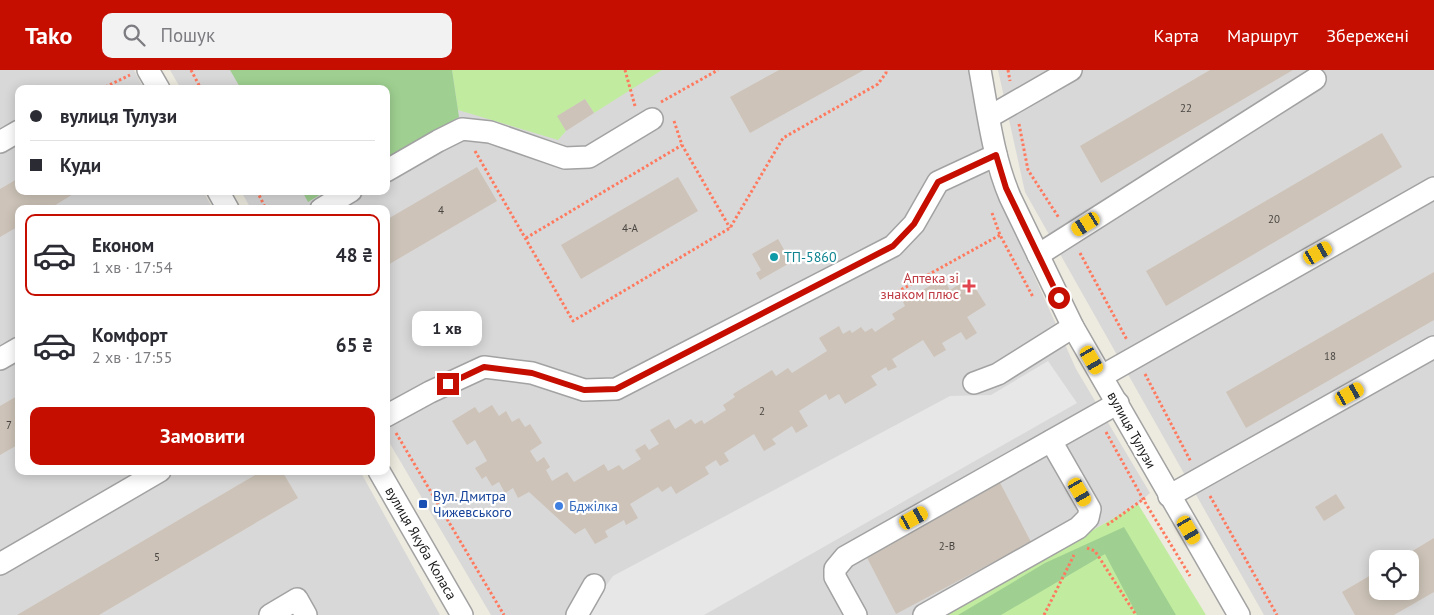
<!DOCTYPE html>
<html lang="uk">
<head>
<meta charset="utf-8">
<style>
	:root { --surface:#fff; --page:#f2f2f3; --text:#2b2b33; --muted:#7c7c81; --line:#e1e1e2; --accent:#c50d00 }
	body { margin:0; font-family:"PT Sans",sans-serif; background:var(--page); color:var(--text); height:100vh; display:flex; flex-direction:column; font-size:19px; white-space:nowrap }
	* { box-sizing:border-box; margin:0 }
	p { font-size:16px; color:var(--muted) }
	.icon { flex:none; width:28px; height:28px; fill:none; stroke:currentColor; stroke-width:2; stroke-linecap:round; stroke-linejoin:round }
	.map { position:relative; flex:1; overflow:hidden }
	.panel { position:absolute; left:15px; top:135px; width:375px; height:270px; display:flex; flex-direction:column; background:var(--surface); border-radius:10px; box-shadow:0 2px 12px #0003 }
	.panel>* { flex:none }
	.top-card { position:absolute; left:15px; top:15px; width:375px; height:110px; border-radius:10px; box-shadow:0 2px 12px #0003; display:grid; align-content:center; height:110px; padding:0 15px; background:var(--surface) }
	.controls { position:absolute; left:1369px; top:480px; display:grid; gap:10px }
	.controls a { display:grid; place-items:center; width:50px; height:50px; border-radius:10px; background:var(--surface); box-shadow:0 2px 12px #0003; font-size:25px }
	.end { position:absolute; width:22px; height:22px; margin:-11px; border:6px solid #c50d00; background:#fff; box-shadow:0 0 0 2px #fff }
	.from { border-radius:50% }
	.bubble { position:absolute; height:35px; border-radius:10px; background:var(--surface); box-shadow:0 2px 12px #0003; font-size:16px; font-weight:800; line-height:35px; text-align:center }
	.car { position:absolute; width:15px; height:30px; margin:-15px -8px; border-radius:6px; box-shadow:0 0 4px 1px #0007; background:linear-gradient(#f5c518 24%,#345 0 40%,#f5c518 0 76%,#345 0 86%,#f5c518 0) }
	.top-card b { display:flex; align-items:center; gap:18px; height:48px; font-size:19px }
	.top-card b+b { border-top:1px solid var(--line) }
	.top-card i { width:12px; height:12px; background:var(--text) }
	ul { padding:9px 0 0; list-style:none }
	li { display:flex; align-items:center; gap:15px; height:82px; margin:0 10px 8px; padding:0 5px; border:2px solid transparent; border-radius:10px }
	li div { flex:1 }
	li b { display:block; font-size:19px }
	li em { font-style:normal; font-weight:800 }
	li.selected { border-color:var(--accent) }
	li>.icon { width:45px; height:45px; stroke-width:1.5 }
	.action { display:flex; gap:10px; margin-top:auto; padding:10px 15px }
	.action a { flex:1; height:58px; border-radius:10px; background:var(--accent); color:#fff; font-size:20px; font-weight:800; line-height:58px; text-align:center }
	header { display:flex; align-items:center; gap:30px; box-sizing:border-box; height:70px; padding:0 25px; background:var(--accent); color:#fff }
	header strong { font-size:24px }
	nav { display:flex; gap:28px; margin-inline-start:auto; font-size:18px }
	.search { width:350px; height:45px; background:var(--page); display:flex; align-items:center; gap:12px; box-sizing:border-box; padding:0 18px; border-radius:10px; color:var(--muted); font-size:19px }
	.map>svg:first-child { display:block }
</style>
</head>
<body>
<header>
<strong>Tako</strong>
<div class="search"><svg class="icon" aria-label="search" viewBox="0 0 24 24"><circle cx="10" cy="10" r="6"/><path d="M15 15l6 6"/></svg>Пошук</div>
<nav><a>Карта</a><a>Маршрут</a><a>Збережені</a></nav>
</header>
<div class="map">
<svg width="1434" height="545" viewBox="0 0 1434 545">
	<rect width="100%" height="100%" fill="#edeadf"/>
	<g fill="#d9d8d8" fill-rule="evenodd">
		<polygon points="0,0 134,0 144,19 19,19 19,121 203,121 213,139 19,139 19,401 360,401 440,545 0,545"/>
		<polygon points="170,0 970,0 986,98 1076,299 1150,423 1138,434 946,545 491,545 386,367 386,139 251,139 241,121 386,121 386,19 181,19"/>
		<path d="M998 0H1434V545H1264L1025 122ZM1378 489H1410V521H1378Z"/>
	</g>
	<g fill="#c1eca0">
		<polygon points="452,0 662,0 594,43 585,29 558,46 566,61 558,70 458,40"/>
		<polygon points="1138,434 1206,545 946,545"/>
	</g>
	<g fill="#9fd091">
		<polygon points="230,0 452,0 459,47 386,88 386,19 241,19"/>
		<polygon points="302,121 326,121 308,132"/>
		<polygon points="1124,457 1176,545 1137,545 1105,484 1001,545 958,545 1045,493"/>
	</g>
	<polygon fill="#e7e7e7" points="1048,291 1077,333 704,545 585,545 613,506 950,326 991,325"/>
	<g fill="#cdc3b8">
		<polygon points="779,0 864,0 750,63 730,27"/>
		<polygon points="1210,0 1293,0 1101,113 1080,76"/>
		<polygon points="585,29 594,43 566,61 557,46"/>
		<polygon points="1382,63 1402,97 1166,236 1146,201"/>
		<polygon points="477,97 497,131 386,196 386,150"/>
		<polygon points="678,107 698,141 581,209 561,175"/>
		<polygon points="19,108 19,121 78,121 49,139 19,139 19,156 0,167 0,119"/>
		<polygon points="778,169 787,185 791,183 795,190 760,210 756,203 761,200 752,184"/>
		<polygon points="1434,202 1434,250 1246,358 1226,322"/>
		<polygon points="943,208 950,220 969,208 986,235 967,247 977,263 966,270 961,262 942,273 946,280 934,287 923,270 892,289 897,297 888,301 886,297 871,306 877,315 845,334 839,324 829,330 826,324 799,341 808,356 796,363 792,356 772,369 776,374 764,381 754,364 724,383 729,391 720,396 716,390 705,397 709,404 676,424 671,416 662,422 658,417 630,434 638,448 626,455 624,450 605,461 608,467 595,474 585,458 575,464 529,422 518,428 513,418 505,423 499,412 492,416 486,406 482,409 475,398 487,391 475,370 467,375 452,351 475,337 479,343 492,335 499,346 506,341 512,352 519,348 525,357 530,354 542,373 530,381 537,392 544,387 550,397 546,400 552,411 567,402 574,412 604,394 608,401 619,395 623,400 641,389 635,380 645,374 649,380 659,374 650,360 669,349 675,359 691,349 695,354 702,350 704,354 726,340 723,335 735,327 733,324 772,300 776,306 788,298 792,303 827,281 819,268 839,256 843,264 850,260 852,263 861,257 865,262 872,258 875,262 895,249 892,244 905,236 903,232"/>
		<polygon points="19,325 19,374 0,385 0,336"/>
		<polygon points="262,401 282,401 298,428 99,545 17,545"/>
		<polygon points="998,409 1031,472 896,544 863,480"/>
		<polygon points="1336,424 1345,438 1324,451 1315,437"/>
		<polygon points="1434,468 1434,522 1394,545 1355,545 1342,522 1378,501 1378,521 1410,521 1410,489 1399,489"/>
	</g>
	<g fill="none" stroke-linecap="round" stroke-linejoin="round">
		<defs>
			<g id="minor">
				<polyline points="148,0 159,19"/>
				<path d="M980 0C988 43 993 87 1010 127L1073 257 1239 545"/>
				<polyline points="989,47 1071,0"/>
				<polyline points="0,72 19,61"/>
				<polyline points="386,101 438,71 462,59 490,62 565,88 589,87 652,49"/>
				<polyline points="218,121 228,139"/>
				<polyline points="321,139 351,121"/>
				<polyline points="1038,185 1315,9"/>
				<polyline points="0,289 19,278"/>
				<polyline points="1102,306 1434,118"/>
				<polyline points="974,313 998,304 1073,257"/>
				<polyline points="386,346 430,322 484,297 532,303 584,320 616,319 893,176 914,154 938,112 996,85"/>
				<polyline points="379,401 462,545"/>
				<polyline points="1169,426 1434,277"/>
				<polyline points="0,494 160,401"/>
				<polyline points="270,545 297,529 306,545"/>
				<polyline points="577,545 594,515"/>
				<polyline points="856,545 835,507 835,499 845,487 1118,333"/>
				<polyline points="924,545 1078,458 1088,448 1090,439 1051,371"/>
			</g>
		</defs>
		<use href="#minor" stroke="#a2a2a2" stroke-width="24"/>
		<g stroke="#ff795e" stroke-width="3" stroke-dasharray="2.5 2.5" stroke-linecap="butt">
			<polyline points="191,0 201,19"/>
			<polyline points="625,0 635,36"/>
			<polyline points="1008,0 1010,11"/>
			<polyline points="101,19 130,5"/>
			<polyline points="661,32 718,0"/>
			<polyline points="674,51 682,75 730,158"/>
			<polyline points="1019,54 1028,100 1059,148"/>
			<polyline points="475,81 573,251 730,158 783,68 878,14 886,3 886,0"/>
			<polyline points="257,121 266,139"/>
			<polyline points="992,143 1000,165 1033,227"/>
			<polyline points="526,168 682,75"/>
			<polyline points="1080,183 1127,270"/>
			<polyline points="897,222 1000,165"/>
			<polyline points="1145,304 1191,392"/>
			<polyline points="1106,362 1143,429 1190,506"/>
			<polyline points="396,363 504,545"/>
			<polyline points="1210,426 1277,545"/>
			<polyline points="1107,455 1145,428"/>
			<polyline points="1087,478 1095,481 1136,545"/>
			<polyline points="1044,545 1074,485"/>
		</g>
		<use href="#minor" stroke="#fff" stroke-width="21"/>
	</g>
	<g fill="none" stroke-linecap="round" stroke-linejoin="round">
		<polyline stroke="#c50d00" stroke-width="6" points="448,314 484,297 532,303 584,320 616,319 893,176 914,154 938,112 996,85 1006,118 1059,228"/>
	</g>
	<circle fill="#0f9aa8" stroke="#fff" stroke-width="2" cx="774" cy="187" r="5"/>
	<path fill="#e0444e" stroke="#fff" stroke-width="2" d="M966.5 208.5h5v5h5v5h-5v5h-5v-5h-5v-5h5z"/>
	<rect fill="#1a4fb4" stroke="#fff" stroke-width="2" x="418" y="429" width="10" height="10" rx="2.5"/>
	<circle fill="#3f7fe0" stroke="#fff" stroke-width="2" cx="559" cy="436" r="5"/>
	<g text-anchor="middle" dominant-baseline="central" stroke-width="4.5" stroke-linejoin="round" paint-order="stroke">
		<g font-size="11" fill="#484542">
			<text x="1186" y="38">22</text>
			<text x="441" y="140">4</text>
			<text x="1274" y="149">20</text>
			<text x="630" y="158">4-А</text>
			<text x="1330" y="286">18</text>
			<text x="762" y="341">2</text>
			<text x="9" y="355">7</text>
			<text x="947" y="476">2-В</text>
			<text x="157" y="487">5</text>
		</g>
		<g font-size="14" fill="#0d838f" stroke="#fff" text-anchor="start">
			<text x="784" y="187">ТП-5860</text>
		</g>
		<g font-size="14" fill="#be3a42" stroke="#fff" text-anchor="end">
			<text x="959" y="208">Аптека зі<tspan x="959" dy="16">знаком плюс</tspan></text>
		</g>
		<g font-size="14" fill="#1b1b1b" stroke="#fff">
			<text transform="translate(1132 360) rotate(61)">вулиця Тулузи</text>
			<text transform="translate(421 473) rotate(60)">вулиця Якуба Коласа</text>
		</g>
		<g font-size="14" fill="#164399" stroke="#fff" text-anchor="start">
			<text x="433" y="426">Вул. Дмитра<tspan x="433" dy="16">Чижевського</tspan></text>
		</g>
		<g font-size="14" fill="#366cbe" stroke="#fff" text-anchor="start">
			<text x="569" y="436">Бджілка</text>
		</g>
	</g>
</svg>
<div class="controls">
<a><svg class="icon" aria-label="locate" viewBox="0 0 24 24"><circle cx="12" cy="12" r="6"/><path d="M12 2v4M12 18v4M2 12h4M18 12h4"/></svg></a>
</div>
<i class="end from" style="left:1059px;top:228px"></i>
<i class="end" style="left:448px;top:314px"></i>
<div class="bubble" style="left:412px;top:241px;width:70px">1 хв</div>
<i class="car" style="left:1086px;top:154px;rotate:238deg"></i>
<i class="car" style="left:1318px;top:183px;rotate:60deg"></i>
<i class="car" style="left:1092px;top:290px;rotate:150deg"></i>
<i class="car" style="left:1350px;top:324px;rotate:61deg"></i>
<i class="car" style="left:1080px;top:422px;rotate:150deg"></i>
<i class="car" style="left:914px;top:448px;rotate:61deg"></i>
<i class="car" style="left:1189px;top:460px;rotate:150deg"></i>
<div class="top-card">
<b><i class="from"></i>вулиця Тулузи</b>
<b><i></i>Куди</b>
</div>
<section class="panel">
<ul>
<li class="selected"><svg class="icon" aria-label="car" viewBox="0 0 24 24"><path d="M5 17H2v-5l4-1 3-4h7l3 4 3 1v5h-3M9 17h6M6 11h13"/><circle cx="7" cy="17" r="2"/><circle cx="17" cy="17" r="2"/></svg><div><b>Економ</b><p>1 хв · 17:54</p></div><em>48 ₴</em></li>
<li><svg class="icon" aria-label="car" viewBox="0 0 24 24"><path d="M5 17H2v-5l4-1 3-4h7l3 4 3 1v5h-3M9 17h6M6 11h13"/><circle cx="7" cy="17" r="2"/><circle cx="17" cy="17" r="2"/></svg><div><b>Комфорт</b><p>2 хв · 17:55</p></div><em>65 ₴</em></li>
</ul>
<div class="action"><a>Замовити</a></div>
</section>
</div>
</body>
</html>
